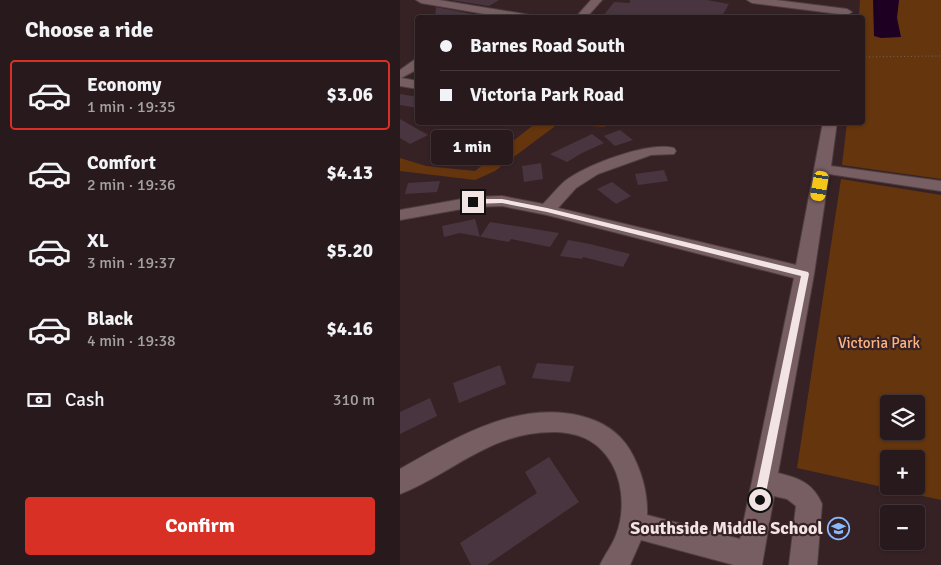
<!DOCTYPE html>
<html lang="en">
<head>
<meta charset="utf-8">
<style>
	:root { --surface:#281a1c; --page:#302325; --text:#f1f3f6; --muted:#a5a1a3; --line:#44383b; --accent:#d93025 }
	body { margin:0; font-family:Signika,sans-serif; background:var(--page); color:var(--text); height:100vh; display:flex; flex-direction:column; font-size:19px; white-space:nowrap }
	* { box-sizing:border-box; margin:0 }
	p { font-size:16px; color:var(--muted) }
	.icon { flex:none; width:28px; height:28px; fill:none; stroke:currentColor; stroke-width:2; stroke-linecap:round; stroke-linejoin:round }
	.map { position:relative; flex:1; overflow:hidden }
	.panel { display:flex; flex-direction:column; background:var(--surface); width:400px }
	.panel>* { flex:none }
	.banner { position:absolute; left:15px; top:15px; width:450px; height:110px; border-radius:5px; box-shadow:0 1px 4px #0004,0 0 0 1px var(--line); display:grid; align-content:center; height:110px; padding:0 25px; background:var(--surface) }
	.controls { position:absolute; left:480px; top:395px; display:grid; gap:10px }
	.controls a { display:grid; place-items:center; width:45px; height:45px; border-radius:5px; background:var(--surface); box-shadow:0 1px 4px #0004,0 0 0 1px var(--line); font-size:25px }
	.end { position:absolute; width:22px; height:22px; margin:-11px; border:6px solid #f2e4e5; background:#111; box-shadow:0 0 0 2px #111 }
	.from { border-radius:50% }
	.bubble { position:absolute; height:35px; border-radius:5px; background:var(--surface); box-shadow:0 1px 4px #0004,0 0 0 1px var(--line); font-size:16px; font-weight:700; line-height:35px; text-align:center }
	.car { position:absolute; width:15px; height:30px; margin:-15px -8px; border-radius:6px; box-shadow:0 0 4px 1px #0007; background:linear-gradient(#f5c518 24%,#345 0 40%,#f5c518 0 76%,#345 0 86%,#f5c518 0) }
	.banner b { display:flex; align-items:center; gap:18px; height:48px; font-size:19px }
	.banner b+b { border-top:1px solid var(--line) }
	.banner i { width:12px; height:12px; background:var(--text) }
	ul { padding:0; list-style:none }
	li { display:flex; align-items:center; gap:15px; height:70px; margin:0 10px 8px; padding:0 15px; border:2px solid transparent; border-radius:5px }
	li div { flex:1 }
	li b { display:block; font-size:19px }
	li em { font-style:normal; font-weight:700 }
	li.active { border-color:var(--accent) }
	li>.icon { width:45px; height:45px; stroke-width:1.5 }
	h2 { padding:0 25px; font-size:22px; line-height:60px }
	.pay { display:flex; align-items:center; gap:12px; height:55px; padding:0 25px; font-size:19px }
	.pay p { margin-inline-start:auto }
	.button { display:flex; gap:10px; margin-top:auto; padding:10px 25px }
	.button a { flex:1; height:58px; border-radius:5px; background:var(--accent); color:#fff; font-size:20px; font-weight:700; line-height:58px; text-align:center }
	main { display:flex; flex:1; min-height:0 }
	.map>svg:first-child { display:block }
</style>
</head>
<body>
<main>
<section class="panel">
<h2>Choose a ride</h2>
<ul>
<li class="active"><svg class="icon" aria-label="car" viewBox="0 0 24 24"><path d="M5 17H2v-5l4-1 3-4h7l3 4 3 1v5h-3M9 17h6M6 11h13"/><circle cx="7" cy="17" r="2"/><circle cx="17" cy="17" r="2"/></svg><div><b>Economy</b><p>1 min · 19:35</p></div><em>$3.06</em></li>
<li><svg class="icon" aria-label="car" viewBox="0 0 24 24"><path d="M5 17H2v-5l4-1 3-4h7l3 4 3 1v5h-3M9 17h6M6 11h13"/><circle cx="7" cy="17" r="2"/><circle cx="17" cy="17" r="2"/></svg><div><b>Comfort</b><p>2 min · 19:36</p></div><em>$4.13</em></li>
<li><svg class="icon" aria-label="car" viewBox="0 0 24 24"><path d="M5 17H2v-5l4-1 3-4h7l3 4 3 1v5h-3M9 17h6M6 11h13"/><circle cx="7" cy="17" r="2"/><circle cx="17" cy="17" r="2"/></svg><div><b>XL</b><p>3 min · 19:37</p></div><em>$5.20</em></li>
<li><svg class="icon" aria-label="car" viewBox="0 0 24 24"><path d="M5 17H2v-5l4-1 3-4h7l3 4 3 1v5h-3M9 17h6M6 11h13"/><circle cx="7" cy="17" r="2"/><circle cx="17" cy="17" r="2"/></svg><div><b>Black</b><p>4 min · 19:38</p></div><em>$4.16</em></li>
</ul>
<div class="pay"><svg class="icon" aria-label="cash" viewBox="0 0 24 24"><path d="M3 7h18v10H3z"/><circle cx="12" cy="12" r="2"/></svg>Cash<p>310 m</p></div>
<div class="button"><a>Confirm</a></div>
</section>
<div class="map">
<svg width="541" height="565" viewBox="0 0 541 565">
	<rect width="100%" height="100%" fill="#362225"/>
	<g fill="#65350e" fill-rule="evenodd">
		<polygon points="460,0 541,0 541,179 442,165 447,123 462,122 462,18 459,17"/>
		<polygon points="136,123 210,123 204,127 158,124 95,171 75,180 0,171 0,158 26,166 75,171"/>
		<path d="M441 179 541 195V500L397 468ZM489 404H516V431H489ZM489 459H516V486H489Z"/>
	</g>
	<polygon fill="#1e0022" points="473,0 499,0 497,18 501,37 481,38 474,36"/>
	<g fill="#49353f">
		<polygon points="51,0 99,0 89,6"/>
		<polygon points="230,0 307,0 329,4 321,18 243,18 221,14 219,16 204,15 214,2 230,3"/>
		<polygon points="36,7 77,15 73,18 35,18"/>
		<polygon points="0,94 18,97 18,108 0,105"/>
		<polygon points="0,119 28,135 10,144 0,138"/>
		<polygon points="220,130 233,140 215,146 204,136"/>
		<polygon points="192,134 204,143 182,153 167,162 150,154"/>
		<polygon points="141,163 143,179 124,182 122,166"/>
		<polygon points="264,170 268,181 238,185 235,174"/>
		<polygon points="40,181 37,192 5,194 8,183"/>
		<polygon points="212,182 231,196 216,204 197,189"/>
		<polygon points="75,219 80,237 90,222 159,233 150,247 111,239 109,242 60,233 44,237 42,226"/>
		<polygon points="168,240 190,244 230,254 223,267 183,257 182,259 160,256"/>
		<polygon points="137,363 174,366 170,382 132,378"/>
		<polygon points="100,365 106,384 59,403 53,383"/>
		<polygon points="30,398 37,416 0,434 0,412"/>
		<polygon points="149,457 179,502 87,565 71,565 60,543 137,493 125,472"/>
	</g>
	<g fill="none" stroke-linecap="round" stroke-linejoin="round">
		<defs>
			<g id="minor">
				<polygon points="16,0 39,0 130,15 135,18 108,18 21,3"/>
				<polygon points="191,0 202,0 186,18 175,18"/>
				<polygon points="347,0 376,0 447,9 452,12 447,15 352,3"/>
				<polygon points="14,60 18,60 18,69 1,78 18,81 18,89 0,86 0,70"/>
				<path d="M423 122H437L431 166 541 181V191L429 174 414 274 378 473C399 478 413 483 422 504L417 565H389L396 506 387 499 374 496 362 565H334L241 540 230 565H200C205 554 212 546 216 535 226 510 223 476 206 455 193 438 174 432 153 432 90 432 53 473 0 494V469C55 438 117 400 181 416 202 421 219 432 230 450 241 469 248 493 247 515L340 539 394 278 147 215 102 206 73 207 0 220V210L73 197 102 196 143 204C150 197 157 188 165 181 186 165 248 141 274 148L276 151 274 154 251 155 198 174 176 188 158 208 396 265Z"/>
			</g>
		</defs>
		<use href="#minor" stroke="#503f42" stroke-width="2"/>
		<polyline stroke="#756366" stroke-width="1" stroke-dasharray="1 2.5" stroke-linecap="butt" points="462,57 541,56"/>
		<use href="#minor" fill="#775e62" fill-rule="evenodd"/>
	</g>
	<polygon fill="#f2e4e5" points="102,199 147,208 408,272 409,274 364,503 360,505 356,503 354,500 401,276 147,212 102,203 73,204 70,202 73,199"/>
	<defs>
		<symbol id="school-ring" viewBox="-11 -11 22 22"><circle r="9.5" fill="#362225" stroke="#89bafc" stroke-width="1.5"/><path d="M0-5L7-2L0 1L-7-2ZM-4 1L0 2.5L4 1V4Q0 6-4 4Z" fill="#89bafc"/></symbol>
	</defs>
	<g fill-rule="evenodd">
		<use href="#school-ring" x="426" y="516" width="25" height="25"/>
	</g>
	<g text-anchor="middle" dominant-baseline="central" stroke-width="4.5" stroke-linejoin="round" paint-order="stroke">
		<g font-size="15" fill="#fdb381" stroke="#362225">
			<text x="479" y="343">Victoria Park</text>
		</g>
		<g font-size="18" font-weight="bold" fill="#f2e4e5" stroke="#362225" text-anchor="end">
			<text x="423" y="528">Southside Middle School</text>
		</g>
	</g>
</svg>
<div class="controls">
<a><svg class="icon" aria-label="layers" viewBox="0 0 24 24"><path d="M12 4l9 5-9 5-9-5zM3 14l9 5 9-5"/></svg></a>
<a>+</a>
<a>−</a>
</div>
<i class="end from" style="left:360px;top:500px"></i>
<i class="end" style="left:73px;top:202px"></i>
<div class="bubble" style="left:31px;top:130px;width:82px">1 min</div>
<i class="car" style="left:420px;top:186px;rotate:190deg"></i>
<div class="banner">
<b><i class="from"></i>Barnes Road South</b>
<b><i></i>Victoria Park Road</b>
</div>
</div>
</main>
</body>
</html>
